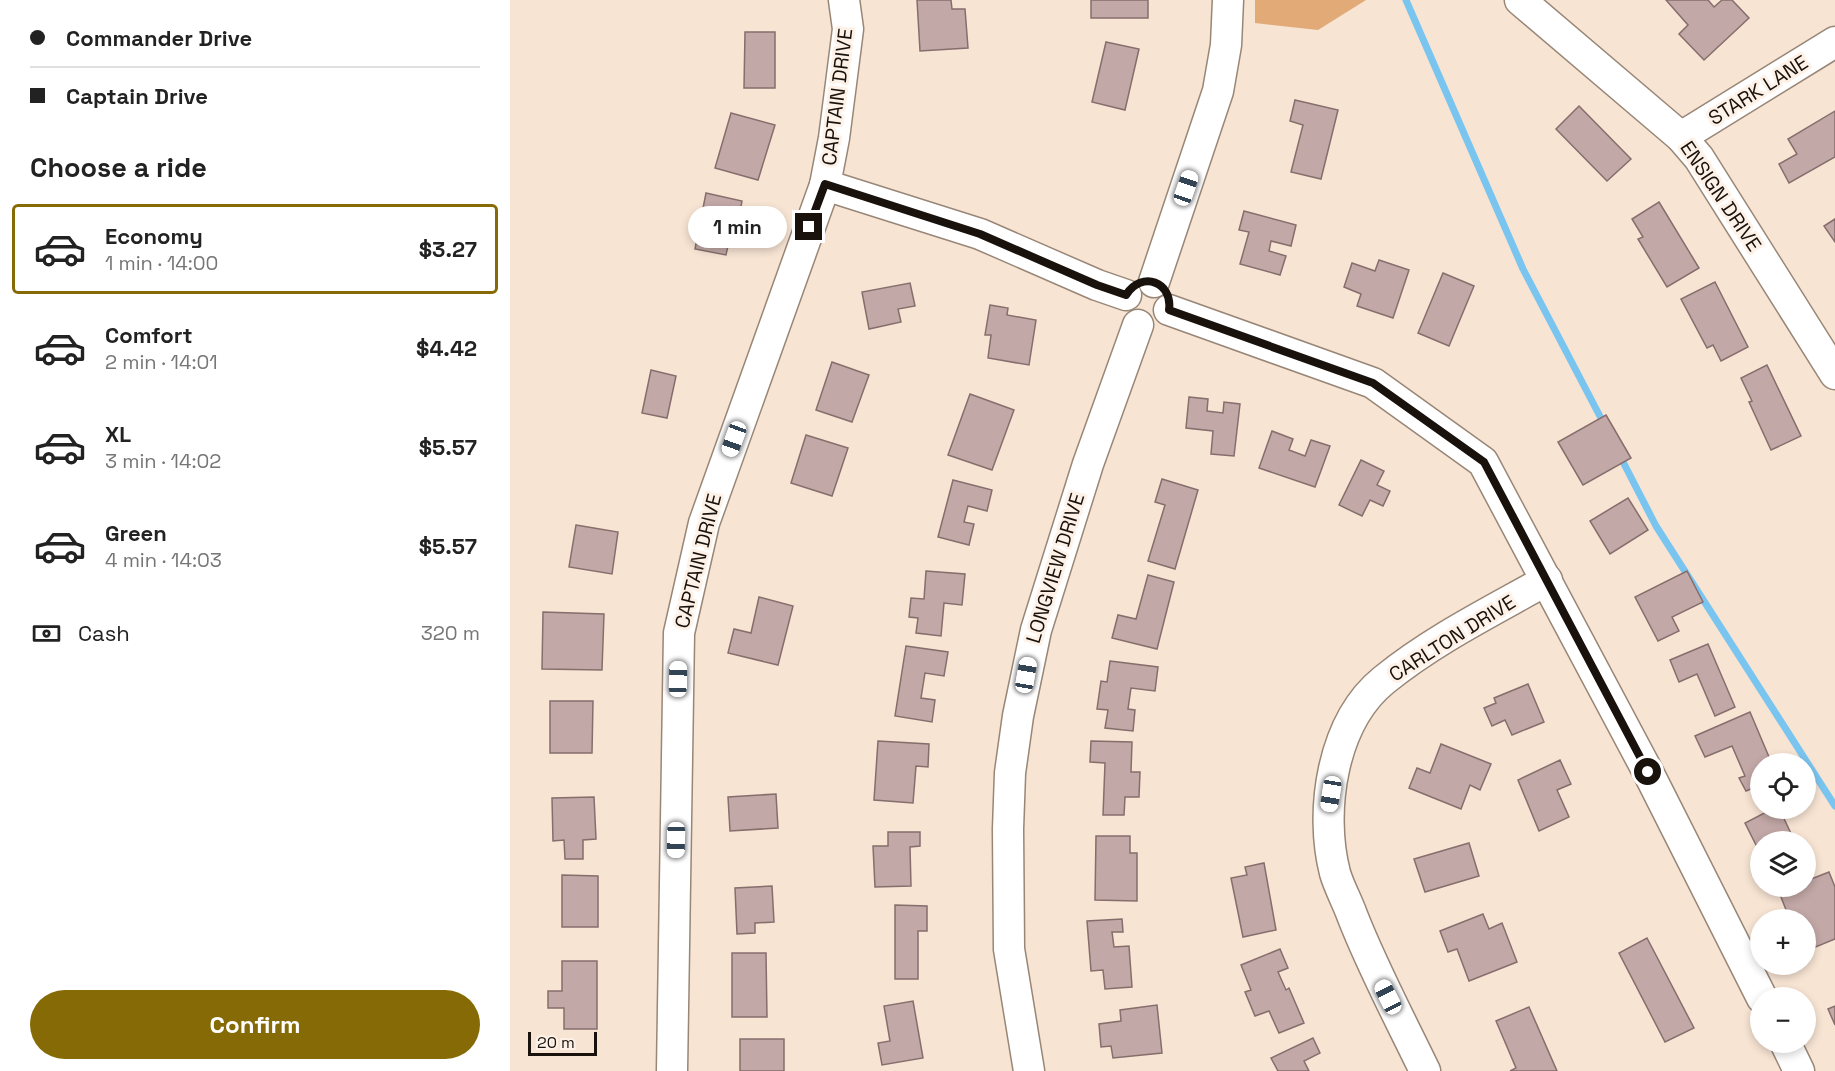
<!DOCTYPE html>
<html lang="en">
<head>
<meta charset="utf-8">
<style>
	:root { --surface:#fff; --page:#f6f6f6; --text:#222; --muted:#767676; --line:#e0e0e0; --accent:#856a05 }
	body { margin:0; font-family:"Space Grotesk",sans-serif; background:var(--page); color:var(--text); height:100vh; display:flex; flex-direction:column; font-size:22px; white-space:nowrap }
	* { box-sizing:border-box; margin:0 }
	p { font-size:20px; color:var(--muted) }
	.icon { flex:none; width:33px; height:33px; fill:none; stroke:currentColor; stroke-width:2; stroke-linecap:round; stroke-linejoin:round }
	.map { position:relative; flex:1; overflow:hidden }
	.side { display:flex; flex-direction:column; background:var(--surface); width:510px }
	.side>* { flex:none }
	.banner { display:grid; align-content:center; height:132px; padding:0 30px; background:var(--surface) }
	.buttons { position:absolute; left:1240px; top:753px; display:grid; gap:12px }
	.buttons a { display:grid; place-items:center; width:66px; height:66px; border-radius:50%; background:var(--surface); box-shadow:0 3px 9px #0003; font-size:30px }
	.scale { position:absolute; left:18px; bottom:15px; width:69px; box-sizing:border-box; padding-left:6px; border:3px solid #18110c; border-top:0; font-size:16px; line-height:21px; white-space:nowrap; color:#18110c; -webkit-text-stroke:4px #fef2e8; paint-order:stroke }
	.end { position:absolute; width:27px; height:27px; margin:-14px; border:8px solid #18110c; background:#fff; box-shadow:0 0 0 3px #fff }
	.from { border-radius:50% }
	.bubble { position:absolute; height:42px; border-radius:21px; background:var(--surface); box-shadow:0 3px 9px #0003; font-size:20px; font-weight:700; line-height:42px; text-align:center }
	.car { position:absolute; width:18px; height:36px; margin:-18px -9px; border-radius:8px; box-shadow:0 0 4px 2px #0007; background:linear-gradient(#fff 24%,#345 0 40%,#fff 0 76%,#345 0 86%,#fff 0) }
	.banner b { display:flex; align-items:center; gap:21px; height:57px; font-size:22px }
	.banner b+b { border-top:2px solid var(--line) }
	.banner i { width:15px; height:15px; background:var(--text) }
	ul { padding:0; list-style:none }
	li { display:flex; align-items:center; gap:18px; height:90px; margin:0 12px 9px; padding:0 18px; border:3px solid transparent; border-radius:6px }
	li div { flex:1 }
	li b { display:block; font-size:22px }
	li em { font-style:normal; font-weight:700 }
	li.on { border-color:var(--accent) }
	li>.icon { width:54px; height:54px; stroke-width:1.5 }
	h2 { padding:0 30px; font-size:27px; line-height:72px }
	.pay { display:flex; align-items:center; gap:15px; height:66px; padding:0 30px; font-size:22px }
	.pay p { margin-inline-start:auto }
	.cta { display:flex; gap:12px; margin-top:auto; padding:12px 30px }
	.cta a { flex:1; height:69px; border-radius:36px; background:var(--accent); color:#fff; font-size:24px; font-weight:700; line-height:69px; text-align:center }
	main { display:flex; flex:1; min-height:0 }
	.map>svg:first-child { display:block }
</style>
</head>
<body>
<main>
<section class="side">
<div class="banner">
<b><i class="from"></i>Commander Drive</b>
<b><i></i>Captain Drive</b>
</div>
<h2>Choose a ride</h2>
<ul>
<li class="on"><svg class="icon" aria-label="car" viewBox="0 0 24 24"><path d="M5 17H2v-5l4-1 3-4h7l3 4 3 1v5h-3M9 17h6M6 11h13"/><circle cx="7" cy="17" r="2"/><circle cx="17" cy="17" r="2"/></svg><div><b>Economy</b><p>1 min · 14:00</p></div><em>$3.27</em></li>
<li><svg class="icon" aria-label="car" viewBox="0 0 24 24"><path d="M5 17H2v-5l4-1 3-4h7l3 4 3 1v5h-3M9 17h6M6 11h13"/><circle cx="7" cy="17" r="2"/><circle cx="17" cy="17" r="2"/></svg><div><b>Comfort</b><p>2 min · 14:01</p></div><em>$4.42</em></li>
<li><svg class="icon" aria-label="car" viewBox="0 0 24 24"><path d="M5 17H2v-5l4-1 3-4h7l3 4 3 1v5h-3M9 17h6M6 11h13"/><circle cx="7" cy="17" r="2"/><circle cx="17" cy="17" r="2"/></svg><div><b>XL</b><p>3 min · 14:02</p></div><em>$5.57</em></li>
<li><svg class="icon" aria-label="car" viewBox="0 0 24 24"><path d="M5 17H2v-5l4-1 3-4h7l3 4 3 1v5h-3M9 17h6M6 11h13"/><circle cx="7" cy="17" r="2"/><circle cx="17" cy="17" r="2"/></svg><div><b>Green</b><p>4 min · 14:03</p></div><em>$5.57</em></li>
</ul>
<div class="pay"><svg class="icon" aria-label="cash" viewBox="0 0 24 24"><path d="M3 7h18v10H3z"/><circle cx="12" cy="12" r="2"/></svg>Cash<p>320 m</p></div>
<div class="cta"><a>Confirm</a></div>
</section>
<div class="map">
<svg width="1325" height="1071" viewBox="0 0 1325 1071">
	<rect width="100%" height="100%" fill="#f7e4d3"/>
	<polygon fill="#e1aa77" points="745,0 856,0 808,30 745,23"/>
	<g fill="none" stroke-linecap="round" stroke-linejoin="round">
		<g stroke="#7ac5ef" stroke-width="7">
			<polyline points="896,0 1013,269 1094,424"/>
			<polyline points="1110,456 1146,526 1325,806"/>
		</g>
	</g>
	<g fill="#c2a8a6" stroke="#866e6d" stroke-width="1.5">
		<polygon points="407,0 441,0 442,9 455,9 458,48 410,51"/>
		<rect x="581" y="0" width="57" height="18"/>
		<polygon points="1156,0 1198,0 1204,7 1212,0 1222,0 1239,18 1194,60 1169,34 1178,25"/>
		<polygon points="235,32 265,32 265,88 234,88"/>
		<polygon points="596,42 629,49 615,110 582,102"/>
		<polygon points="785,100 828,110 811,179 781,172 793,125 780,121"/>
		<polygon points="1069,106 1121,159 1097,181 1046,129"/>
		<polygon points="1325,111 1325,157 1279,183 1269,164 1287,154 1278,139"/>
		<polygon points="221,113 265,125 248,180 205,168"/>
		<polygon points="196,193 232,201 229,217 236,218 232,240 220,237 216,255 185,249"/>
		<polygon points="1149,202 1189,268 1157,287 1128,239 1133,237 1122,219"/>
		<polygon points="734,211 786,225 781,246 761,241 759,251 776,256 770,275 730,264 739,232 729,230"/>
		<polygon points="1325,219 1325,242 1314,226"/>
		<polygon points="869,260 899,270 883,318 847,306 851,294 834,287 842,263 865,271"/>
		<polygon points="933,273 964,286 939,346 908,333"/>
		<polygon points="1205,282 1238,347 1211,361 1203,345 1197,348 1171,299"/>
		<polygon points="400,283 405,306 388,309 391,322 359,329 352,292"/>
		<polygon points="480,305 498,308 497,315 526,320 519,365 478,358 481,335 475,335"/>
		<polygon points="322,362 359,375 342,422 306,410"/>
		<polygon points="1257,365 1291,436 1261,450 1239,402 1242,401 1231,378"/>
		<polygon points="141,370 166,376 157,418 132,413"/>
		<polygon points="460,394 504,410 482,470 438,455"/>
		<polygon points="679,397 698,399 697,411 713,413 714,402 730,404 724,456 701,454 703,431 676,428"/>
		<polygon points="1096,415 1121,458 1073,485 1048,442"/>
		<polygon points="762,431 783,439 779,450 795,456 801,440 820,446 805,487 749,468"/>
		<polygon points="296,435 338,448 322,496 281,483"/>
		<polygon points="851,460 874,471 867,485 880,491 873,506 860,500 852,516 829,505"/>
		<polygon points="652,479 688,490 665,569 638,561 655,505 645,502"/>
		<polygon points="443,480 482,490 477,511 458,506 454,522 464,524 459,545 428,537"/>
		<polygon points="1118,498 1138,530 1100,554 1080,521"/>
		<polygon points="66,525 108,532 102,574 59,567"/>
		<polygon points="416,571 455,574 452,605 434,603 431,636 406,633 408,618 399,617 401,598 414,599"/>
		<polygon points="1177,571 1193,602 1162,617 1169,631 1148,641 1125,597"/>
		<polygon points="638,575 664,582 647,649 602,638 608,615 626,619"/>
		<polygon points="249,597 283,606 268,665 218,653 224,629 241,633"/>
		<polygon points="33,612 94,614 92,670 32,669"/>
		<polygon points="1198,644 1225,707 1205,716 1187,674 1169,682 1160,660"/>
		<polygon points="396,646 438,652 434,676 415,673 411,698 425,700 422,722 385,716"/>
		<polygon points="600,661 648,667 645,691 621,688 618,709 625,710 623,731 595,728 598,710 587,709 591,681 597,682"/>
		<polygon points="1018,684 1034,722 1002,735 995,720 982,726 974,708 986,703 984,698"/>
		<polygon points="40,701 83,701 82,753 40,753"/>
		<polygon points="1240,712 1262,764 1251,764 1251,785 1236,791 1229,778 1235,776 1222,746 1195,757 1185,736"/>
		<polygon points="368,741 419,744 418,767 406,766 403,803 364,800"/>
		<polygon points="581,741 622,742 621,772 630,772 629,797 615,797 614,815 593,815 595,763 580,762"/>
		<polygon points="931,744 981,764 970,790 960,785 951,809 899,788 907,768 920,773"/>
		<polygon points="1050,760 1061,784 1047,790 1059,817 1029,831 1008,780"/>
		<polygon points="266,794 268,828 220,831 218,797"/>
		<polygon points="84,797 86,839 73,840 73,859 55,859 54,840 43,841 42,798"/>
		<polygon points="1264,808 1269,808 1285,842 1251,842 1251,855 1235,823"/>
		<polygon points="378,832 410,832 410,846 400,847 401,886 365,887 363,846 378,846"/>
		<polygon points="586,836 620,836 620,853 627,853 627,901 585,900"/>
		<polygon points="959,843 969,876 915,892 904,859"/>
		<polygon points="754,863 766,930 733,937 721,878 737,875 735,867"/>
		<polygon points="1319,872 1325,887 1325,939 1296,951 1296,920 1280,920 1269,892 1283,886 1296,886 1296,881"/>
		<polygon points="52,875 88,876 88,927 52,927"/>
		<polygon points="262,886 264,922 245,923 245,933 227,934 225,888"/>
		<polygon points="385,905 417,906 417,931 408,931 408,979 385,979"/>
		<polygon points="973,914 979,929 992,923 1007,962 959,981 947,949 938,952 930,931"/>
		<polygon points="612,919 613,932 602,932 604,947 619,946 622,987 595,989 593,970 581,971 577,921"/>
		<polygon points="1137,938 1184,1028 1155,1042 1109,953"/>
		<polygon points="770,949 778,968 768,972 776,990 779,988 794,1023 769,1033 759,1011 745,1016 735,992 741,990 731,965"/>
		<polygon points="222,953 256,953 257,1017 222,1017"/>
		<polygon points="52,961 87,961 87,1029 54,1029 54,1008 38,1008 38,991 52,991"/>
		<polygon points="403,1001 413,1058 372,1065 368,1043 380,1041 374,1006"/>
		<polygon points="647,1005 652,1053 603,1058 601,1046 591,1047 589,1024 611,1021 610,1010"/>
		<polygon points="1325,1006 1325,1025 1318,1009"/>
		<polygon points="1019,1007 1047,1071 1000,1071 1006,1068 986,1021"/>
		<polygon points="803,1038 810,1053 794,1061 799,1071 768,1071 761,1058"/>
		<rect x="230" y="1039" width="44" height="32"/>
	</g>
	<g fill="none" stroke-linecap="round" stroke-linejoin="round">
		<defs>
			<g id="minor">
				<polyline points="1010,0 1171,137 1189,158 1325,374"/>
				<polyline points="1171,137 1325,42"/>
				<polyline points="315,185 470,234 587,285 616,295"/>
				<polyline points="644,282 708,91 716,45 718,0"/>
				<polyline points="659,310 863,383 973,462 1138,772 1252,998"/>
				<polyline points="1275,1042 1289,1071"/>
				<polyline points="162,1071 169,633 194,523 315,185 324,138 338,29 334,0"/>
				<polyline points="519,1071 499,949 498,829 500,773 508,716 526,630 578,464 628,325"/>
				<path d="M915 1071C890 1019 863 969 842 915 837 901 829 887 825 873 809 811 822 722 874 680 923 640 982 611 1037 580"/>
			</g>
		</defs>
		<use href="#minor" stroke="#988677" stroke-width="33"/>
		<use href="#minor" stroke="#fff" stroke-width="30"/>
	</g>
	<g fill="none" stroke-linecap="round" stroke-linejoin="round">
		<path stroke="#18110c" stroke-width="8" d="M299 227 315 184 470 234 587 285 616 295C632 270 663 282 659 310L863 383 974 462 1138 772"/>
	</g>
	<g text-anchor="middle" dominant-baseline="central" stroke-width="6" stroke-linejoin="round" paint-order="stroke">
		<g font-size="20" fill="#18110c" stroke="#fef2e8">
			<text transform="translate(1248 90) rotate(-32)">STARK LANE</text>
			<text transform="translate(327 97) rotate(-83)">CAPTAIN DRIVE</text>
			<text transform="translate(1211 196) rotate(56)">ENSIGN DRIVE</text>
			<text transform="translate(188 561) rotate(-76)">CAPTAIN DRIVE</text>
			<text transform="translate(545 568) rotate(-73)">LONGVIEW DRIVE</text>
			<text transform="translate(942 638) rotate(-32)">CARLTON DRIVE</text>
		</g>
	</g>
</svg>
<div class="buttons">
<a><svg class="icon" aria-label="locate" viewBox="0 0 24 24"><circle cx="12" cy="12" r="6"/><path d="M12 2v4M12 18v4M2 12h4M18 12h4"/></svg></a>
<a><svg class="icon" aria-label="layers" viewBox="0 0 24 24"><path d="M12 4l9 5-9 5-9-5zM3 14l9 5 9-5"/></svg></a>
<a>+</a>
<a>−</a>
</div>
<div class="scale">20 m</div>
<i class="end from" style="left:1138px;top:772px"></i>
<i class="end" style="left:299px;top:227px"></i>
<div class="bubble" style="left:178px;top:206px;width:99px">1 min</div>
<i class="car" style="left:676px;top:188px;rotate:19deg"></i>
<i class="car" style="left:224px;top:439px;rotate:200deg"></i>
<i class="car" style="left:516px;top:675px;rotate:10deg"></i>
<i class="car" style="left:168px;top:679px;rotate:1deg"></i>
<i class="car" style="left:821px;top:794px;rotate:189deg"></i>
<i class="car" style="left:166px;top:840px;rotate:181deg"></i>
<i class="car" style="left:878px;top:997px;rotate:333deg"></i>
</div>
</main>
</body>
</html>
